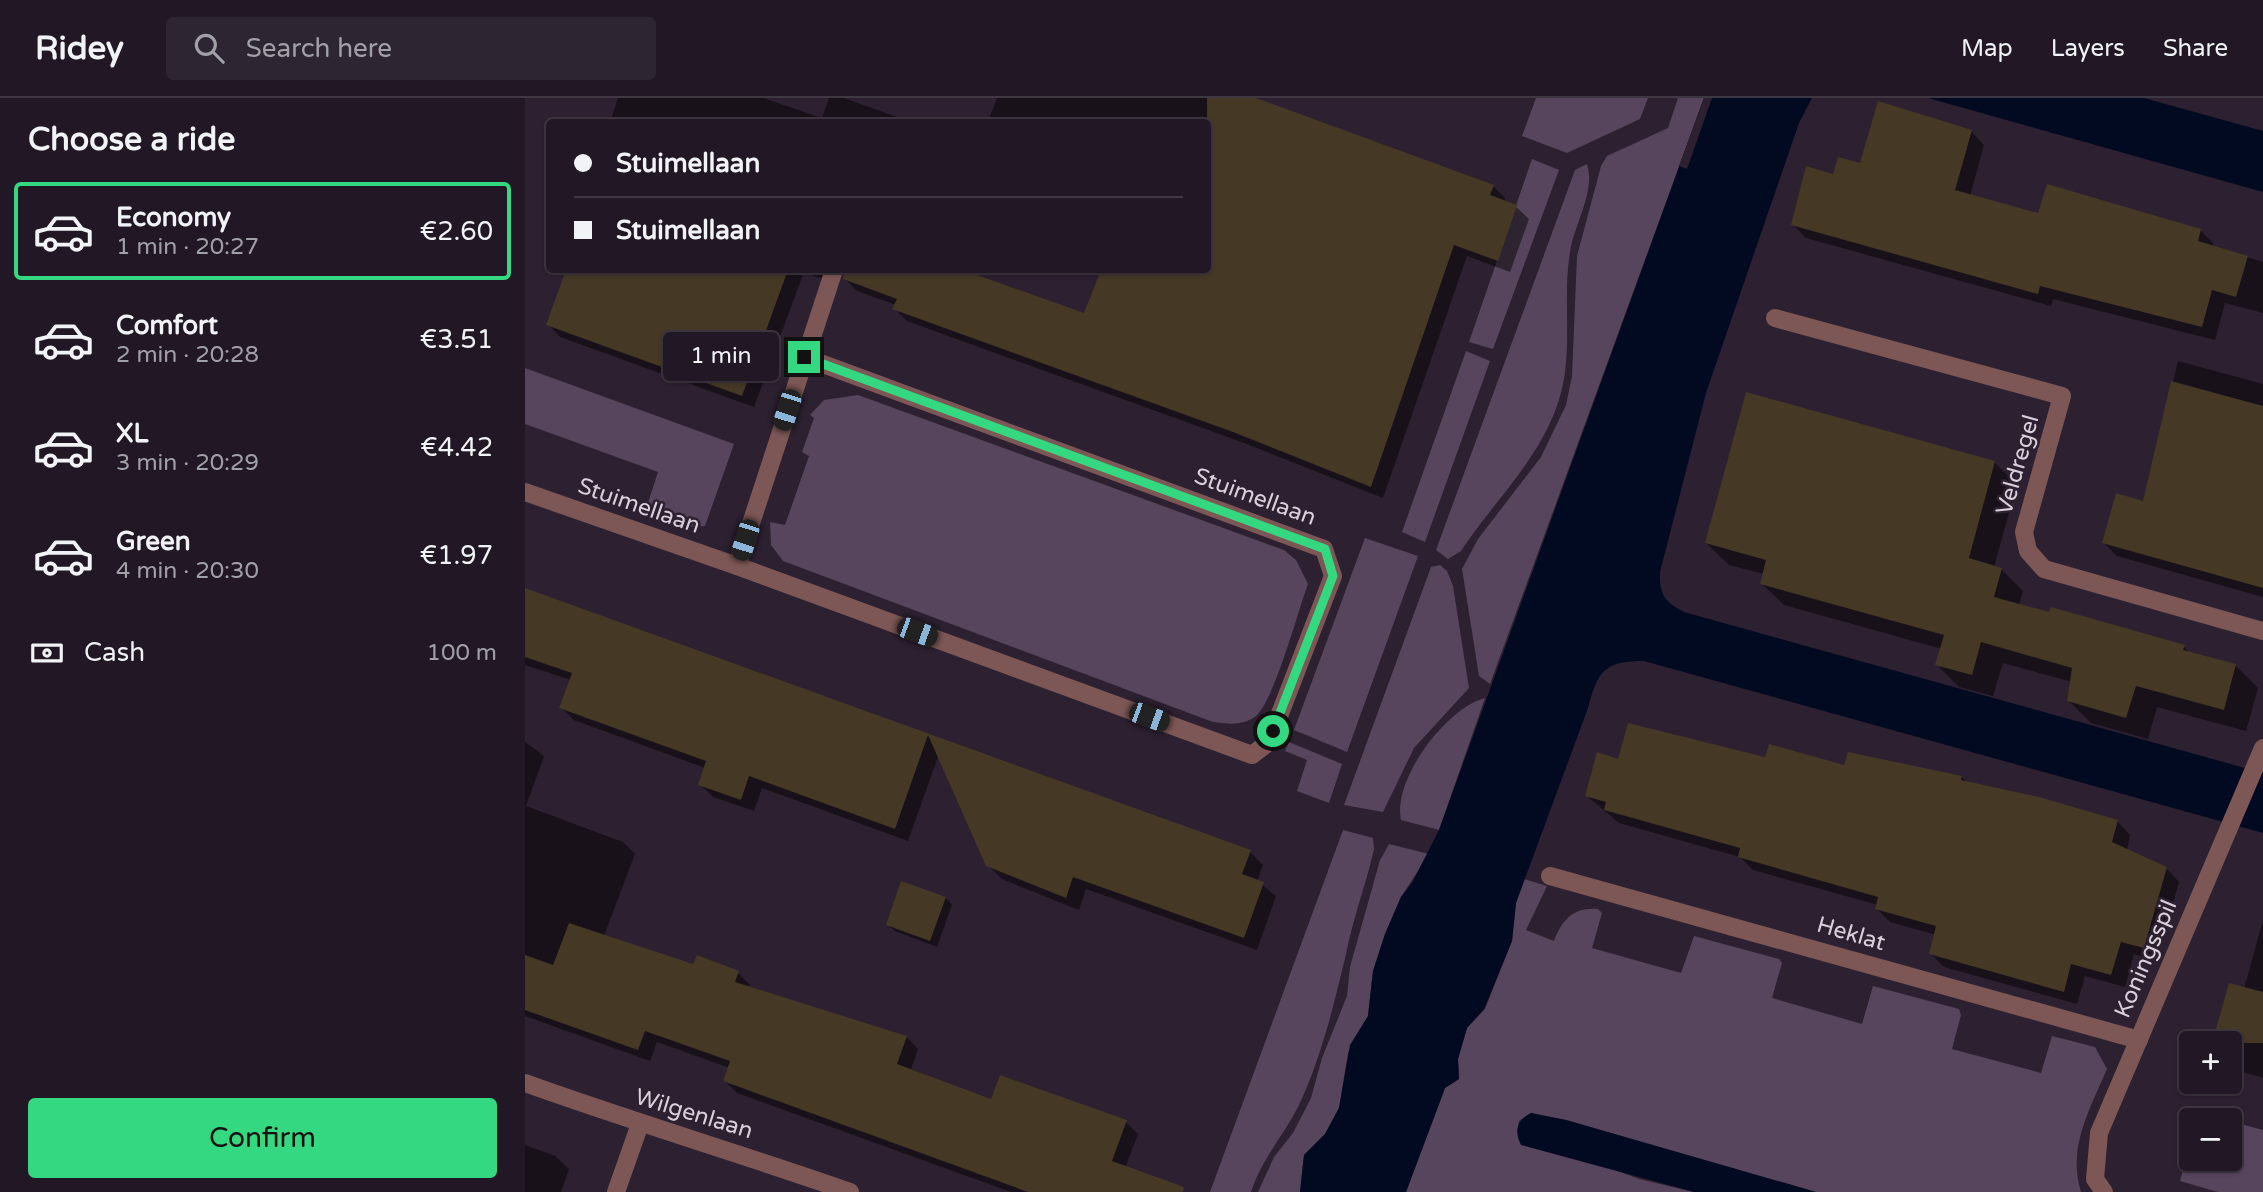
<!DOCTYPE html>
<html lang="en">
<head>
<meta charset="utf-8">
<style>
	:root { --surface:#221825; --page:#2e2532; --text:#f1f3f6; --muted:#a2a0a7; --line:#3f3742; --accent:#34d881 }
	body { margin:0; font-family:"Varela Round",sans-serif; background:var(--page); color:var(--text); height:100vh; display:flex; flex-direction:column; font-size:26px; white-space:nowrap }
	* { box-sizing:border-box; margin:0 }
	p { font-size:23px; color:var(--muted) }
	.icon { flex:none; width:38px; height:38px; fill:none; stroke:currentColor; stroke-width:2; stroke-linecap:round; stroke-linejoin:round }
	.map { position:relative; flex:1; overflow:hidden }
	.panel { display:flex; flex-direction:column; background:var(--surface); width:525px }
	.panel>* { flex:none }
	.banner { position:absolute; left:21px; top:21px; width:665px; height:154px; border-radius:7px; box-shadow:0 2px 5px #0004,0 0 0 2px var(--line); display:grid; align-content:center; height:154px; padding:0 28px; background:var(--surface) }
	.tools { position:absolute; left:1654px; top:933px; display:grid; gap:14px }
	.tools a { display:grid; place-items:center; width:63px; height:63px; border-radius:7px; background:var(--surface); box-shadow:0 2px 5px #0004,0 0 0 2px var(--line); font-size:35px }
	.end { position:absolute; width:32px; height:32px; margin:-16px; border:9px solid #34d881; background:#111; box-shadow:0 0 0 4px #111 }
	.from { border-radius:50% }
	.bubble { position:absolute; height:49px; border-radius:7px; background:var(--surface); box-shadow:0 2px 5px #0004,0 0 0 2px var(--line); font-size:23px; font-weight:600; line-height:49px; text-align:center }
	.car { position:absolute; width:21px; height:42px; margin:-21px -10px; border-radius:9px; box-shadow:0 0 5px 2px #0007; background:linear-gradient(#222 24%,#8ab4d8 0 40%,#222 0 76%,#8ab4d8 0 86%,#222 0) }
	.banner b { display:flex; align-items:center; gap:24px; height:66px; font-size:26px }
	.banner b+b { border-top:2px solid var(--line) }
	.banner i { width:18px; height:18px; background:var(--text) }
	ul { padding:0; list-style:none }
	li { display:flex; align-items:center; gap:21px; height:98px; margin:0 14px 10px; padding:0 14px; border:4px solid transparent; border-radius:7px }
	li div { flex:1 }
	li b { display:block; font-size:26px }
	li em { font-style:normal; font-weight:600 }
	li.active { border-color:var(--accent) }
	li>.icon { width:63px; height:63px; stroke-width:1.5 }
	h2 { padding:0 28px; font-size:32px; line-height:84px }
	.pay { display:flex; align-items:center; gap:18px; height:77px; padding:0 28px; font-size:26px }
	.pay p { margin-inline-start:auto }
	.cta { display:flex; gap:14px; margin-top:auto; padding:14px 28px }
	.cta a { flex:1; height:80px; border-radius:7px; background:var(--accent); color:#111; font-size:28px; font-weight:600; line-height:80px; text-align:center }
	header { display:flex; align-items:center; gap:42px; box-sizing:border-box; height:98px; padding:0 35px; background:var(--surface); border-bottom:2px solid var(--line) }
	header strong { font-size:33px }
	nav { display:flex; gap:38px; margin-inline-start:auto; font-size:24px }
	.search { width:490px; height:63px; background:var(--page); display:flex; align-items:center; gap:18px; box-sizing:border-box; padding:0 24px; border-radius:7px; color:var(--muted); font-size:26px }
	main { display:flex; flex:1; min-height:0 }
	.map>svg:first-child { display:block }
</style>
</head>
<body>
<header>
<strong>Ridey</strong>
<div class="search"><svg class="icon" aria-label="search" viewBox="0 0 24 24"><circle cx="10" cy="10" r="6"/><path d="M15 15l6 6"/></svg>Search here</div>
<nav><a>Map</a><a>Layers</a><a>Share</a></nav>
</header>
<main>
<section class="panel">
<h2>Choose a ride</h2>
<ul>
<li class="active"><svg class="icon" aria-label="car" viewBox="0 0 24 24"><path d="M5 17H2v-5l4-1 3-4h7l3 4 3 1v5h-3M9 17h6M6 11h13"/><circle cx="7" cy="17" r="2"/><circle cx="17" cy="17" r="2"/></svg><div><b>Economy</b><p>1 min · 20:27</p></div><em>€2.60</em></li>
<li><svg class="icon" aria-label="car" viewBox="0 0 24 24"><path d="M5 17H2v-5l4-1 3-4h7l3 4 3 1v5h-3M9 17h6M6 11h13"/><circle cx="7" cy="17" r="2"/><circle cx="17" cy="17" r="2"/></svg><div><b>Comfort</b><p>2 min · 20:28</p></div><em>€3.51</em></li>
<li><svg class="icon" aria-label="car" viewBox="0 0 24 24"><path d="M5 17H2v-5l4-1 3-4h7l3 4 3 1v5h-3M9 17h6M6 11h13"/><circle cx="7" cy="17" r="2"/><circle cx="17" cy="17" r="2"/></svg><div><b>XL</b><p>3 min · 20:29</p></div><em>€4.42</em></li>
<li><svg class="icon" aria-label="car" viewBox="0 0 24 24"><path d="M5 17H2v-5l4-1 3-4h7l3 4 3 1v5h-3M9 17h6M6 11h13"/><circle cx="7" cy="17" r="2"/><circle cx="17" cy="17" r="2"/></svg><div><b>Green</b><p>4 min · 20:30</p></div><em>€1.97</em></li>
</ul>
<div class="pay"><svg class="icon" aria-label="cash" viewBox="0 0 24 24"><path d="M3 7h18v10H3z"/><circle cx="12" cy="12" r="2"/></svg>Cash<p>100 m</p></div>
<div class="cta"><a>Confirm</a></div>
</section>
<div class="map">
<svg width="1738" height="1094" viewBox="0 0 1738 1094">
	<rect width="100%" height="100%" fill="#2d2031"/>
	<g fill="#57455d">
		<polygon points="1011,0 1123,0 1115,21 1042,55 997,38"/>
		<polygon points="1153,0 1179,0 965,586 954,578 937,471 953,441 1016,359 1041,307 1047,278 1052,158 1076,68 1082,58 1143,30"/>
		<polygon points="1007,61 1034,72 968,251 944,244"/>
		<path d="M1062 66C1071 93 1049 127 1045 154 1038 196 1046 239 1039 281 1027 350 973 397 936 453L923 461 911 452 1050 72Z"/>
		<polygon points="941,253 965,263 900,444 877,434"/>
		<polygon points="0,270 209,346 180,428 164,429 120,414 133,374 0,326"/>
		<path d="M333 297 759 452 771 462 783 486C773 513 749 603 731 618 718 628 703 626 688 624L258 463 246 447 245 424 260 427 284 358 277 354 289 320 285 317 299 302Z"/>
		<polygon points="840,440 893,458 822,654 769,632"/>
		<polygon points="915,467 922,473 928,488 944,590 889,650 858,714 819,707 906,469"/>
		<path d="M960 600 914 732 876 722C867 682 921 610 960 600Z"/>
		<polygon points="764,644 817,666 804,705 772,693 782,662 760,653"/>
		<path d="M818 732 848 740 849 751C841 787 828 820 821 856 809 906 797 957 775 1005 760 1036 737 1060 726 1094H685Z"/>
		<polygon points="864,746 904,756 876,799 860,836 848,873 843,918 823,955 814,1010 800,1036 779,1057 775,1094 733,1094 749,1059 768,1035 786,1000 797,960 822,898 825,869 855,762"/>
		<path d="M999 781 1022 788 1001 832 1029 843C1037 822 1048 809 1073 811L1077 815 1067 850 1156 875 1169 838 1254 861 1257 865 1247 900 1337 926 1348 888 1434 911 1436 917 1427 951 1516 975 1527 938 1570 949 1582 971C1565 1011 1542 1050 1556 1094H1291L1041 1022 1006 1015 994 1023 992 1034 1114 1081 1169 1094H881L920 990 934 981 933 961 942 930 960 911 987 843 991 805Z"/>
		<polygon points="1705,1023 1738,1032 1738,1094 1693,1094 1655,1083 1666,1043 1666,1060 1704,1060"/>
	</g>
	<g fill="#020a21">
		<path d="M1179 0H1287L1274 25 1181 295 1135 474C1134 497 1140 504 1159 514L1738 675V735L1119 563C1079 563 1073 573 1063 610L991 805 987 843 959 911 942 930 933 961 934 981 920 990 881 1094H775L779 1057 800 1036 814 1010 825 947 843 918 848 873 860 836 876 799 887 785 914 732Z"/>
		<polygon points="1403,0 1619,0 1738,33 1738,94"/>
		<path d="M1006 1015 1041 1022 1291 1094H1169L996 1047C989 1033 992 1022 1006 1015Z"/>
	</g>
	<polygon fill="#2d2031" points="1179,0 1187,0 1162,71 1154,68"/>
	<g fill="#0007">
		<polygon points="93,0 238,0 297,20 304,0 319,0 386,24 85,24"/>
		<polygon points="472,0 727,0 968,88 980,100 979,104 991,109 1004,121 985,174 942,158 858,400 722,346 382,223 370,211 371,207 332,193 320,181 321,174 314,175 309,185 279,174 229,309 35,239 23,226 43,172 434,172 560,217 577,172 682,172 682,24 463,24"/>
		<polygon points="1446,33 1459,47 1445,98 1514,117 1675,132 1688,145 1688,149 1738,164 1738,215 1700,205 1690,242 1528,201 1526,208 1281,140 1268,127 1309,78"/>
		<polygon points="1653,263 1738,286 1738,499 1592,458 1579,445 1619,405"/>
		<polygon points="1469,364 1492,386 1469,469 1476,471 1498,493 1494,507 1659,549 1666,556 1711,568 1733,590 1721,633 1632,609 1623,641 1566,625 1544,603 1547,584 1478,565 1468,598 1434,589 1412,567 1417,551 1259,507 1236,485 1239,476 1204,467 1181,445"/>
		<polygon points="0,499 56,511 725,754 738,767 732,783 751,798 732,852 561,791 554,812 477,781 463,767 414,656 383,743 237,690 229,713 188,699 175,686 180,670 49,622 36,609 46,582 0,567"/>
		<polygon points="0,644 19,658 1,708 98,744 110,756 79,838 169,868 213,875 225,887 224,890 382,939 393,951 386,971 467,1003 601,1024 613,1036 600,1070 617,1094 486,1094 212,995 200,983 205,970 132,944 125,963 0,918"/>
		<polygon points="1241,661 1437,679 1443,686 1592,723 1605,737 1602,752 1641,770 1654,784 1632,863 1609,856 1600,889 1560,878 1552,906 1419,869 1406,856 1411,837 1365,824 1352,811 1353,807 1228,772 1215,759 1094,725 1062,698 1094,663"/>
		<polygon points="421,800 427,807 412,849 370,833 363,827"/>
		<polygon points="1738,822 1738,980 1704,970 1704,945 1689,945 1719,891"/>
		<polygon points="0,1047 30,1058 44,1071 36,1094 0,1094"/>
	</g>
	<g fill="#453825">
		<polygon points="682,0 731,0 969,87 965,97 992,107 973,163 929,147 846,389 708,334 367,211 372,201 318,181 320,172 438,172 559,215 576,172 682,172"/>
		<polygon points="1353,3 1447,32 1430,92 1513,115 1522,86 1676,131 1673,143 1723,158 1711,199 1687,192 1677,229 1515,188 1513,196 1266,127 1281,68 1308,76 1313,59 1335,65"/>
		<polygon points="41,172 263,172 217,298 21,227"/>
		<polygon points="1646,283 1738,308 1738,490 1577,445 1591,395 1618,403"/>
		<polygon points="1221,294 1470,363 1444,460 1477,470 1469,499 1524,514 1526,509 1660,547 1658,552 1711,566 1699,612 1611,588 1601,620 1542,603 1547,570 1456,544 1447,577 1410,567 1419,537 1235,486 1241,462 1180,445"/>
		<polygon points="0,490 726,752 717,776 739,784 719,840 548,779 541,800 461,768 403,637 370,731 224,678 216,702 173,687 181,663 34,610 47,575 0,559"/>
		<polygon points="1103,625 1240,659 1244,646 1319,667 1323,654 1437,678 1436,682 1514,699 1593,722 1587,744 1642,769 1619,850 1596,844 1586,877 1546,866 1539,894 1404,856 1411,828 1350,811 1353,799 1213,759 1215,750 1079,712 1081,704 1060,698 1072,654 1093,661"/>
		<polygon points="376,783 421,799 405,843 361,827"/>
		<polygon points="44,825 168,866 172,857 214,873 210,884 382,938 372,966 466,1001 475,977 602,1022 587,1063 659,1089 658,1094 503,1094 198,983 205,963 120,933 113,952 0,912 0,857 28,867"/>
		<polygon points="1704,885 1738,894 1738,945 1687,945"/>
	</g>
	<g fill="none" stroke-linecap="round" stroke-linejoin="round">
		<g stroke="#7c5755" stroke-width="18">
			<polyline points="1250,220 1537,298 1499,434 1503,453 1519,471 1738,533"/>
			<polyline points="279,259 799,451 808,478 744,644 727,657 212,468 309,172"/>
			<polyline points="0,394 212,468"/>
			<polyline points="1025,778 1614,942"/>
			<path d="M0 985C108 1024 217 1056 325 1094"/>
			<polyline points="91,1094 115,1026"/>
			<polyline points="1579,1094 1570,1081 1574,1035 1738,650"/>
		</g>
	</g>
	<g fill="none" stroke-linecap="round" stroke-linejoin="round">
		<polyline stroke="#34d881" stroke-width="9" points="279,259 800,451 808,478 748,633"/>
	</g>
	<g text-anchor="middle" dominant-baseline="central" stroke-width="5" stroke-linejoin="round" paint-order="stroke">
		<g font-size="23" fill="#d9d0dc" stroke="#2d2031">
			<text transform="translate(1493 367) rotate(-74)">Veldregel</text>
			<text transform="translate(730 399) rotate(20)">Stuimellaan</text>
			<text transform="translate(114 408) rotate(19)">Stuimellaan</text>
			<text transform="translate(1326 836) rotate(16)">Heklat</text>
			<text transform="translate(1621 861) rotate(-67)">Koningsspil</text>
			<text transform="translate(169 1016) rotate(17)">Wilgenlaan</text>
		</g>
	</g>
</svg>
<div class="tools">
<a>+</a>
<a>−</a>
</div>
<i class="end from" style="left:748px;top:633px"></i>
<i class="end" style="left:279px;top:259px"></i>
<div class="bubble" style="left:138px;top:234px;width:116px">1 min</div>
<i class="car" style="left:262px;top:312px;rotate:198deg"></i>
<i class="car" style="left:220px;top:442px;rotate:198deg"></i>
<i class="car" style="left:392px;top:534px;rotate:110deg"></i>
<i class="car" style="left:624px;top:619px;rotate:110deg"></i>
<div class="banner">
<b><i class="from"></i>Stuimellaan</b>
<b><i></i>Stuimellaan</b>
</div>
</div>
</main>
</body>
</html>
